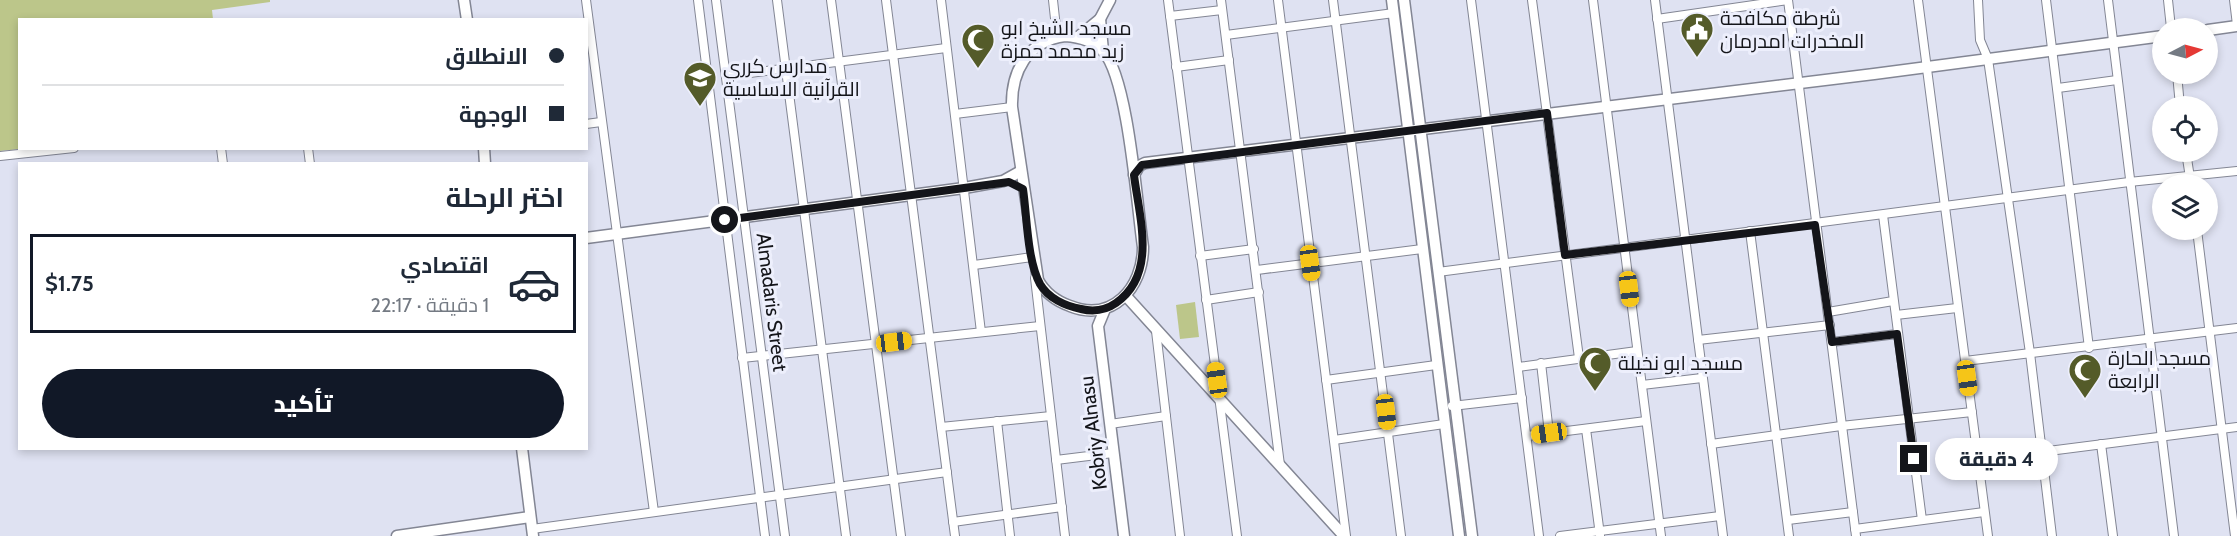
<!DOCTYPE html>
<html lang="ar">
<head>
<meta charset="utf-8">
<style>
	:root { --surface:#fff; --page:#f6f6f7; --text:#1f2937; --muted:#747a83; --line:#e0e1e3; --accent:#111827 }
	body { margin:0; font-family:Cabin,Cairo,sans-serif; background:var(--page); color:var(--text); direction:rtl; height:100vh; display:flex; flex-direction:column; font-size:22px; white-space:nowrap }
	* { box-sizing:border-box; margin:0 }
	p { font-size:20px; color:var(--muted) }
	.icon { flex:none; width:33px; height:33px; fill:none; stroke:currentColor; stroke-width:2; stroke-linecap:round; stroke-linejoin:round }
	.map { position:relative; flex:1; overflow:hidden; direction:ltr }
	.details { position:absolute; left:18px; top:162px; width:570px; height:288px; display:flex; flex-direction:column; background:var(--surface); border-radius:0px; box-shadow:0 3px 9px #0003; direction:rtl }
	.details>* { flex:none }
	.banner { position:absolute; left:18px; top:18px; width:570px; height:132px; border-radius:0px; box-shadow:0 3px 9px #0003; direction:rtl; display:grid; align-content:center; height:132px; padding:0 24px; background:var(--surface) }
	.needle { width:39px; rotate:84deg }
	.buttons { position:absolute; left:2152px; top:18px; display:grid; gap:12px }
	.buttons a { display:grid; place-items:center; width:66px; height:66px; border-radius:50%; background:var(--surface); box-shadow:0 3px 9px #0003; font-size:30px }
	.end { position:absolute; width:27px; height:27px; margin:-14px; border:8px solid #14151a; background:#fff; box-shadow:0 0 0 3px #fff }
	.from { border-radius:50% }
	.bubble { position:absolute; height:42px; border-radius:21px; background:var(--surface); box-shadow:0 3px 9px #0003; font-size:20px; font-weight:800; line-height:42px; text-align:center; direction:rtl }
	.car { position:absolute; width:18px; height:36px; margin:-18px -9px; border-radius:8px; box-shadow:0 0 4px 2px #0007; background:linear-gradient(#f5c518 24%,#345 0 40%,#f5c518 0 76%,#345 0 86%,#f5c518 0) }
	.banner b { display:flex; align-items:center; gap:21px; height:57px; font-size:22px }
	.banner b+b { border-top:2px solid var(--line) }
	.banner i { width:15px; height:15px; background:var(--text) }
	ul { padding:0; list-style:none }
	li { display:flex; align-items:center; gap:18px; height:99px; margin:0 12px 9px; padding:0 12px; border:3px solid transparent; border-radius:0px }
	li div { flex:1 }
	li b { display:block; font-size:22px }
	li em { font-style:normal; font-weight:800 }
	li.selected { border-color:var(--accent) }
	li>.icon { width:54px; height:54px; stroke-width:1.5 }
	h2 { padding:0 24px; font-size:27px; line-height:72px }
	.primary-button { display:flex; gap:12px; margin-top:auto; padding:12px 24px }
	.primary-button a { flex:1; height:69px; border-radius:36px; background:var(--accent); color:#fff; font-size:24px; font-weight:800; line-height:69px; text-align:center }
	.map>svg:first-child { display:block }
</style>
</head>
<body>
<div class="map">
<svg width="2237" height="536" viewBox="0 0 2237 536">
	<rect width="100%" height="100%" fill="#dfe2f2"/>
	<g fill="#bcc68a">
		<polygon points="0,0 270,0 270,2 212,10 213,19 20,20 21,149 0,151"/>
		<polygon points="1195,302 1199,337 1180,339 1176,305"/>
	</g>
	<g fill="none" stroke-linecap="round" stroke-linejoin="round">
		<defs>
			<g id="street">
				<polyline points="586,0 654,512"/>
				<polyline points="698,0 765,536"/>
				<polyline points="716,0 785,536"/>
				<polyline points="777,0 846,536"/>
				<polyline points="831,0 901,536"/>
				<polyline points="886,0 955,536"/>
				<polyline points="941,0 981,332"/>
				<polyline points="1053,0 1057,37"/>
				<polyline points="1168,0 1237,536"/>
				<polyline points="1221,0 1280,465"/>
				<polyline points="1278,0 1346,536"/>
				<polyline points="1333,0 1401,536"/>
				<polyline points="1471,0 1539,536"/>
				<polyline points="1532,0 1579,358"/>
				<polyline points="1593,0 1661,536"/>
				<polyline points="1655,0 1723,536"/>
				<polyline points="1788,0 1856,536"/>
				<polyline points="1918,0 1988,536"/>
				<polyline points="1978,0 1980,40 1988,59 2030,353 2052,536"/>
				<polyline points="2046,0 2089,348"/>
				<polyline points="2108,0 2174,536"/>
				<polyline points="2168,0 2171,28"/>
				<polyline points="2234,0 2237,25"/>
				<polyline points="1170,16 1222,10"/>
				<polyline points="1657,19 1788,0"/>
				<polyline points="1226,35 1394,13"/>
				<polyline points="1176,67 1229,60"/>
				<polyline points="2177,74 2180,106"/>
				<polyline points="726,76 946,48"/>
				<polyline points="2058,88 2117,80"/>
				<polyline points="955,114 1012,107"/>
				<polyline points="586,124 601,122"/>
				<polyline points="221,148 223,164"/>
				<polyline points="308,148 310,164"/>
				<polyline points="2186,152 2191,184"/>
				<polyline points="0,156 74,148"/>
				<polyline points="1883,215 1922,520"/>
				<polyline points="2197,230 2235,536"/>
				<polyline points="1750,231 1789,536"/>
				<polyline points="1200,256 1254,249"/>
				<polyline points="974,265 1032,257"/>
				<polyline points="1257,270 1422,249"/>
				<polyline points="1438,272 2129,182 2237,171"/>
				<polyline points="1035,278 1065,536"/>
				<polyline points="1206,300 1259,292"/>
				<polyline points="1828,312 1893,301"/>
				<polyline points="1896,315 1957,308"/>
				<polyline points="1156,331 1180,536"/>
				<polyline points="1698,340 1830,325"/>
				<polyline points="1832,342 1897,334"/>
				<polyline points="742,358 1040,326"/>
				<polyline points="1965,361 2237,328"/>
				<polyline points="1541,363 1549,433"/>
				<polyline points="1518,367 1637,351"/>
				<polyline points="1326,380 1436,365"/>
				<polyline points="1642,385 1702,378"/>
				<polyline points="1452,406 1522,398"/>
				<polyline points="997,421 1010,536"/>
				<polyline points="1110,424 1166,416"/>
				<polyline points="941,427 1051,416"/>
				<polyline points="1586,429 1600,535"/>
				<polyline points="1527,436 1646,421"/>
				<polyline points="1334,440 1444,424"/>
				<polyline points="1711,444 1841,426 1972,412"/>
				<polyline points="2101,444 2113,536"/>
				<polyline points="1056,460 1113,453"/>
				<polyline points="1978,460 2237,427"/>
				<polyline points="1788,520 1853,512"/>
				<polyline points="953,522 1062,507"/>
				<polyline points="532,529 947,472"/>
				<polyline points="1855,529 1984,512"/>
				<polyline points="1560,536 1720,516"/>
			</g>
			<g id="secondary">
				<polyline points="464,0 467,20"/>
				<polyline points="1392,0 1459,536"/>
				<polyline points="1404,0 1472,536"/>
				<polyline points="1100,19 1103,51"/>
				<polyline points="2208,30 2237,26"/>
				<path d="M1065 36C1079 37 1093 40 1103 51 1128 77 1137 206 1143 247 1143 288 1112 323 1070 306 1056 301 1045 293 1038 280L1012 107C1011 72 1027 41 1065 36Z"/>
				<polyline points="1078,37 1100,19 1110,0"/>
				<polyline points="484,148 485,164"/>
				<polyline points="1134,175 1139,166 1145,163 1874,74 2163,36"/>
				<polyline points="586,238 964,188 1003,181 1021,171"/>
				<polyline points="1126,296 1344,536"/>
				<polyline points="1105,309 1098,326 1124,536"/>
				<polyline points="522,448 533,536"/>
				<polyline points="397,536 530,517"/>
			</g>
		</defs>
		<use href="#street" stroke="#838694" stroke-width="10"/>
		<use href="#secondary" stroke="#838694" stroke-width="13"/>
		<use href="#street" stroke="#fff" stroke-width="8"/>
		<use href="#secondary" stroke="#fff" stroke-width="10"/>
	</g>
	<g fill="none" stroke-linecap="round" stroke-linejoin="round">
		<path stroke="#14151a" stroke-width="8" d="M725 220 1009 182 1023 189C1027 216 1027 260 1040 284 1048 298 1065 306 1081 309 1094 312 1106 310 1116 303 1158 274 1139 217 1134 175L1142 165 1547 113 1565 255 1815 225 1832 342 1897 334 1914 459"/>
	</g>
	<defs>
		<symbol id="civic-pin" viewBox="-11 -11 22 30"><path d="M0 17L-7.5 6A9.5 9.5 0 1 1 7.5 6Z" fill="#545b29" stroke="#edeffc"/><path d="M-.6-6.5H3V-4.5H.6V-3L4-1V1h2V6H-6V1h2V-1L-.6-3ZM-1.2 2.5V6h2.4V2.5Z" fill="#fff"/></symbol>
		<symbol id="mosque-pin" viewBox="-11 -11 22 30"><path d="M0 17L-7.5 6A9.5 9.5 0 1 1 7.5 6Z" fill="#545b29" stroke="#edeffc"/><path d="M3.5-4.9A6 6 0 1 0 3.5 4.9A5 5 0 1 1 3.5-4.9Z" fill="#fff"/></symbol>
		<symbol id="school-pin" viewBox="-11 -11 22 30"><path d="M0 17L-7.5 6A9.5 9.5 0 1 1 7.5 6Z" fill="#545b29" stroke="#edeffc"/><path d="M0-5L7-2L0 1L-7-2ZM-4 1L0 2.5L4 1V4Q0 6-4 4Z" fill="#fff"/></symbol>
	</defs>
	<g fill-rule="evenodd">
		<use href="#civic-pin" x="1678" y="10" width="38" height="52"/>
		<use href="#mosque-pin" x="959" y="21" width="38" height="52"/>
		<use href="#school-pin" x="681" y="59" width="38" height="52"/>
		<use href="#mosque-pin" x="1576" y="344" width="38" height="52"/>
		<use href="#mosque-pin" x="2066" y="351" width="38" height="52"/>
	</g>
	<g text-anchor="middle" dominant-baseline="central" stroke-width="6" stroke-linejoin="round" paint-order="stroke">
		<g font-size="20" fill="#14151a" stroke="#edeffc" text-anchor="start">
			<text x="1720" y="18">شرطة مكافحة<tspan x="1720" dy="23">المخدرات امدرمان</tspan></text>
			<text x="1001" y="28">مسجد الشيخ ابو<tspan x="1001" dy="23">زيد محمد حمزة</tspan></text>
			<text x="723" y="66">مدارس كرري<tspan x="723" dy="23">القرآنية الاساسية</tspan></text>
			<text x="2108" y="358">مسجد الحارة<tspan x="2108" dy="23">الرابعة</tspan></text>
			<text x="1618" y="363">مسجد ابو نخيلة</text>
		</g>
		<g font-size="20" fill="#14151a" stroke="#edeffc">
			<text transform="translate(772 302) rotate(83)">Almadaris Street</text>
			<text transform="translate(1093 433) rotate(-97)">Kobriy Alnasu</text>
		</g>
	</g>
</svg>
<div class="buttons">
<a><svg class="needle" viewBox="-14 -14 28 28"><path d="M0-13l5 13h-10z" fill="#e53935"/><path d="M0 13l5-13h-10z" fill="#747a83"/></svg></a>
<a><svg class="icon" aria-label="locate" viewBox="0 0 24 24"><circle cx="12" cy="12" r="6"/><path d="M12 2v4M12 18v4M2 12h4M18 12h4"/></svg></a>
<a><svg class="icon" aria-label="layers" viewBox="0 0 24 24"><path d="M12 4l9 5-9 5-9-5zM3 14l9 5 9-5"/></svg></a>
</div>
<i class="end from" style="left:725px;top:220px"></i>
<i class="end" style="left:1914px;top:459px"></i>
<div class="bubble" style="left:1935px;top:438px;width:123px">4 دقيقة</div>
<i class="car" style="left:1310px;top:263px;rotate:172deg"></i>
<i class="car" style="left:1629px;top:289px;rotate:173deg"></i>
<i class="car" style="left:894px;top:342px;rotate:83deg"></i>
<i class="car" style="left:1967px;top:378px;rotate:172deg"></i>
<i class="car" style="left:1217px;top:380px;rotate:352deg"></i>
<i class="car" style="left:1386px;top:412px;rotate:173deg"></i>
<i class="car" style="left:1549px;top:433px;rotate:262deg"></i>
<div class="banner">
<b><i class="from"></i>الانطلاق</b>
<b><i></i>الوجهة</b>
</div>
<section class="details">
<h2>اختر الرحلة</h2>
<ul>
<li class="selected"><svg class="icon" aria-label="car" viewBox="0 0 24 24"><path d="M5 17H2v-5l4-1 3-4h7l3 4 3 1v5h-3M9 17h6M6 11h13"/><circle cx="7" cy="17" r="2"/><circle cx="17" cy="17" r="2"/></svg><div><b>اقتصادي</b><p>1 دقيقة · 22:17</p></div><em>$1.75</em></li>
</ul>
<div class="primary-button"><a>تأكيد</a></div>
</section>
</div>
</body>
</html>
